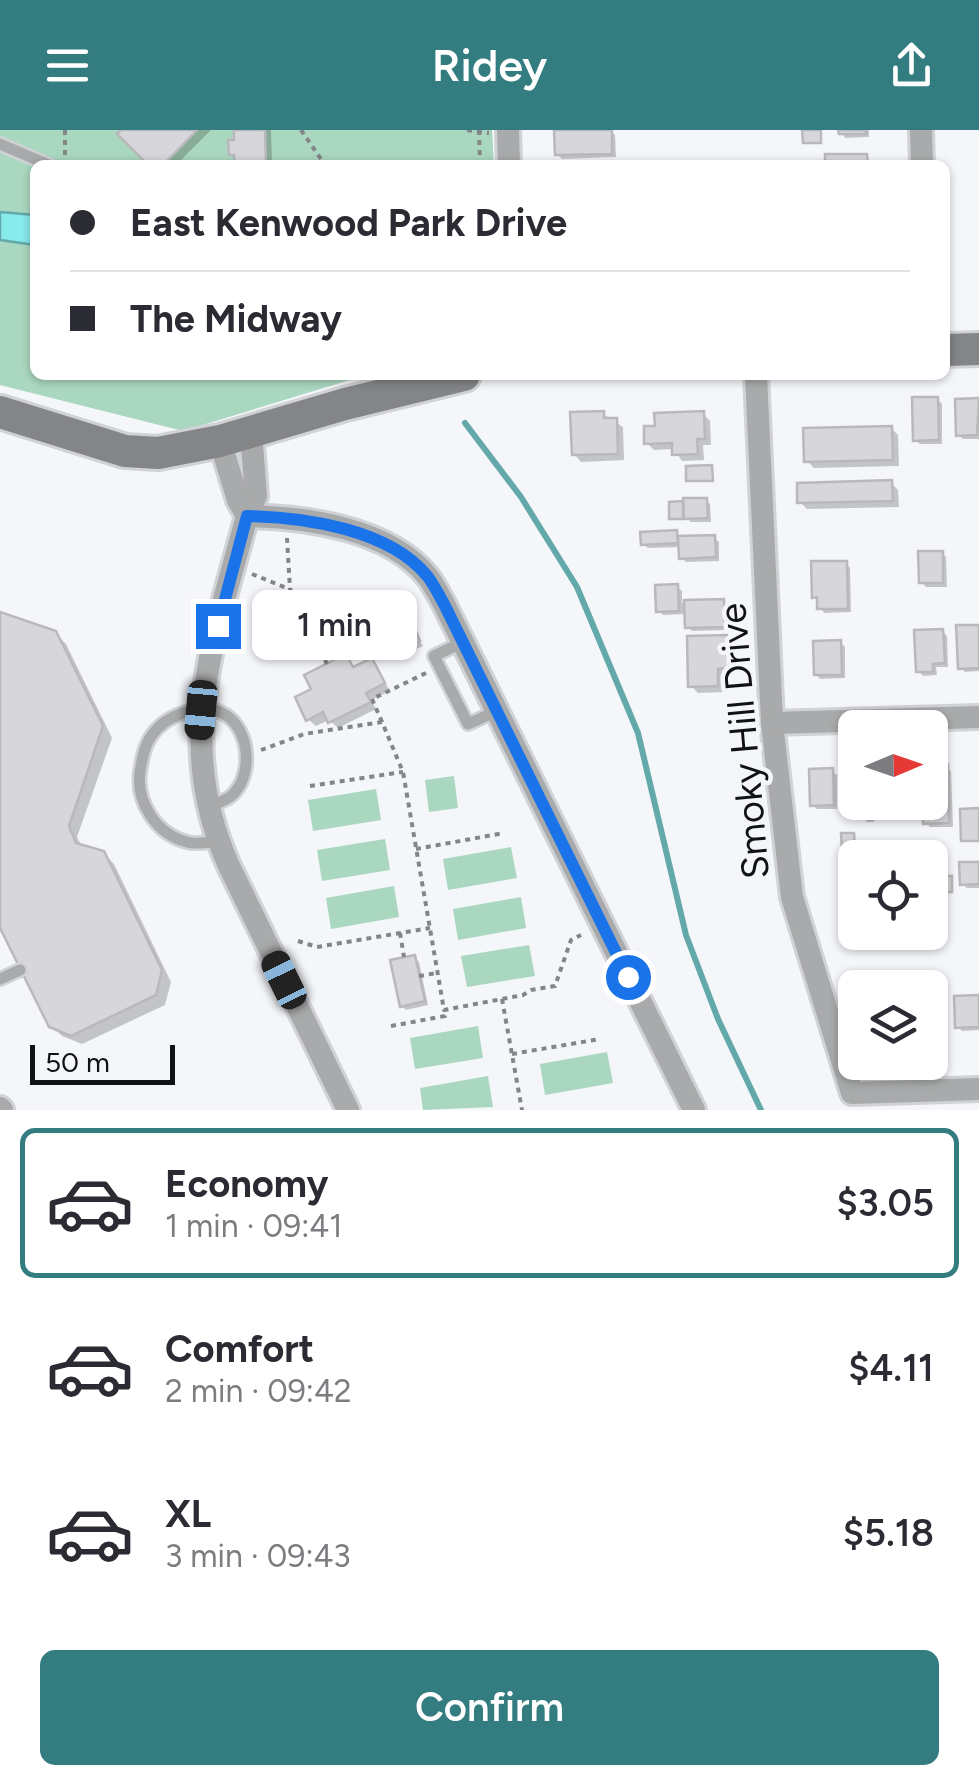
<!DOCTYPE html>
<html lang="en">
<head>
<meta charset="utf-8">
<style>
	:root { --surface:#fff; --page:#f7f7f7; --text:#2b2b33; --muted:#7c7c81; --line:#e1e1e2; --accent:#337c7f }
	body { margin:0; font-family:Figtree,sans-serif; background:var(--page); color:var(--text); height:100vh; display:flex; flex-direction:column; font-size:38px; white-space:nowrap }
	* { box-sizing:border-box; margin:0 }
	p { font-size:32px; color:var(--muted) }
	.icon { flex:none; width:55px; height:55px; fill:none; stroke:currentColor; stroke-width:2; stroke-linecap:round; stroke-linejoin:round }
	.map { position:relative; height:980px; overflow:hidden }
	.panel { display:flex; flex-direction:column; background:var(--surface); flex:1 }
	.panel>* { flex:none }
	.hud { position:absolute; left:30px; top:30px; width:920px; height:220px; border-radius:15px; box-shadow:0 2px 8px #0004; display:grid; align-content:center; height:220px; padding:0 40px; background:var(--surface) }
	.needle { width:65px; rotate:88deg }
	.fabs { position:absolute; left:838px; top:580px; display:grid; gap:20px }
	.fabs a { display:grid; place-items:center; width:110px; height:110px; border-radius:15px; background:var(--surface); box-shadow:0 2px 8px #0004; font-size:50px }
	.scale { position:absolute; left:30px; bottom:25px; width:145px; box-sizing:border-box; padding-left:10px; border:5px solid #111213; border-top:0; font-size:28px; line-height:35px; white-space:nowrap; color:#111213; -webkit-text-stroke:8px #f4f6fa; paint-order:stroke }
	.end { position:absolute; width:45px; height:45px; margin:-22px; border:12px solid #1a73e8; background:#fff; box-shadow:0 0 0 5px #fff }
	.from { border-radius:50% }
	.bubble { position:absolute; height:70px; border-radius:15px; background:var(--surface); box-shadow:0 2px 8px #0004; font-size:32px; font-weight:600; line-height:70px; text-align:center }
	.car { position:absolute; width:30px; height:60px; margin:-30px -15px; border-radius:12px; box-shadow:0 0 8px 2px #0007; background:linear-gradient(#222 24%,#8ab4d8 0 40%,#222 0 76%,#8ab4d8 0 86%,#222 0) }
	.hud b { display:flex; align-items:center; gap:35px; height:95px; font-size:38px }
	.hud b+b { border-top:2px solid var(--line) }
	.hud i { width:25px; height:25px; background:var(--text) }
	ul { padding:18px 0 0; list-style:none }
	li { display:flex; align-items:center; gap:30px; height:150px; margin:0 20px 15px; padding:0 20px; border:5px solid transparent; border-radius:15px }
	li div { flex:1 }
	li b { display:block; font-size:38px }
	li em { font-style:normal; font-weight:600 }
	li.selected { border-color:var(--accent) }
	li>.icon { width:90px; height:90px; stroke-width:1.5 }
	.action { display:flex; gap:20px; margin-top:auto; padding:20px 40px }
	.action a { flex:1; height:115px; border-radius:15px; background:var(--accent); color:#fff; font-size:40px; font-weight:600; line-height:115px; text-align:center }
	header { display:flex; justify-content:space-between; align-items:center; height:130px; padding:0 40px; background:var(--accent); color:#fff; font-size:45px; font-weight:600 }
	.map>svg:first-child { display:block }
</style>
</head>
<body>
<header><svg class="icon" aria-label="menu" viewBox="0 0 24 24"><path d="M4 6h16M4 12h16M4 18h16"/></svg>Ridey<svg class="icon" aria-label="share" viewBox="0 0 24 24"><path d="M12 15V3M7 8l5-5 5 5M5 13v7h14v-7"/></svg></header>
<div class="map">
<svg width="979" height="980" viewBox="0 0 979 980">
	<rect width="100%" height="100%" fill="#f4f6fa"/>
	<g fill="#aad7bf">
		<polygon points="0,0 492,0 494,35 35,35 35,245 366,245 183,301 0,255"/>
		<polygon points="454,646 458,678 429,682 425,650"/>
		<polygon points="376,659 381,690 313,701 308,670"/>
		<polygon points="385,709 390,740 322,751 317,720"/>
		<polygon points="511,717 517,748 448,760 443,729"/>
		<polygon points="394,756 399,787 331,799 326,768"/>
		<polygon points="521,767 526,798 458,810 453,779"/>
		<polygon points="529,815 535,846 467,857 461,826"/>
		<polygon points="478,896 483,928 415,939 410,908"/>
		<polygon points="607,922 613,953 545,965 540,934"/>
		<polygon points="488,946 493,977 423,980 420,958"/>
	</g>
	<polygon fill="#87eaeb" stroke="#64a9aa" stroke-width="2.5" points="0,82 35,85 35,115 0,110"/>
	<g fill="#0003">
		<polygon points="125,0 211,0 176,35 152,35"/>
		<polygon points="237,0 271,0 272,35 237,35 231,24 237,13"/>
		<polygon points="611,0 615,5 616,27 562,29 557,24"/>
		<polygon points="841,0 869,0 869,7 845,8"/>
		<polygon points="937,269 942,274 942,314 920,314 915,310"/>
		<polygon points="979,270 979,309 963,309 958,305 957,271"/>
		<polygon points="603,284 623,297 624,330 581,332 574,324"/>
		<polygon points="703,284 710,291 711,315 703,315 704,330 682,331 674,319 654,320 647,313"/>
		<polygon points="891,298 898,305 899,336 814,338 807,331"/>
		<polygon points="891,353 898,360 899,377 807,379 800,372"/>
		<polygon points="706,370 710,374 711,392 691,392 683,385 683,389 672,388 682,374 686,379"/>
		<polygon points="676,403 682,409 714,408 719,412 719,431 686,432 681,427 681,417 648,418 643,414"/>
		<polygon points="942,423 946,427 947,457 926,457 922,452"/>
		<polygon points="846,433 850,438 851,482 824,483 815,466"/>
		<polygon points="677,457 682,461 682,473 723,471 727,476 728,500 692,501 688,497 687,484 663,485 659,481"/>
		<polygon points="0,484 55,503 66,514 112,608 77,707 82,717 103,723 114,734 171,852 165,875 82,914 62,906 51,895 0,791"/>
		<polygon points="412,497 423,516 400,527 396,522"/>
		<polygon points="979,497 979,541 965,542 960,537"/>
		<polygon points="942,501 947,506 948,537 936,537 937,545 923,546 919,541"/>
		<polygon points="726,507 734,515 735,545 724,545 724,562 698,563 691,556"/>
		<polygon points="840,512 845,517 845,548 820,549 816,544"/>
		<polygon points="346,527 355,539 372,531 390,561 371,570 376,579 338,598 329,590 316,596 308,589 315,560"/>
		<polygon points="930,637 947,637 951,641 953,697 930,697 926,693 930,672"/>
		<polygon points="855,640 855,672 874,672 874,692 867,692 862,686 851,687 847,682"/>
		<polygon points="832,641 837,645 837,679 817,679 812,675"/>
		<polygon points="884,672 910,672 910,683 888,684"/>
		<polygon points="979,735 979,758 967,758 962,754"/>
		<polygon points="414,828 419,832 428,875 406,880 402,876"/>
		<polygon points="979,868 979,900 962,901 958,897"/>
		<polygon points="930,881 933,884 934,907 930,907"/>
	</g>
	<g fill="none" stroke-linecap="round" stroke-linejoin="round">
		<polyline stroke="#64a9aa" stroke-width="6" points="465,293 521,367 577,457 638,603 686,805 718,889 761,980"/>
	</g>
	<g fill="#d7d6da" stroke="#b9b9bd" stroke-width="2.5">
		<polygon points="121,0 197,0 163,35 148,35 117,4"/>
		<polygon points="234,0 265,0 266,35 235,35 234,25 229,25 228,10 234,10"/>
		<polygon points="554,0 612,0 612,24 555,25"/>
		<polygon points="802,0 821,0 821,13 803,13"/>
		<polygon points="838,0 866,0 866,4 839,4"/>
		<polygon points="825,24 867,24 868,35 825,35"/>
		<polygon points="912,267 938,267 939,310 913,311"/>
		<polygon points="979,268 977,305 956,306 955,269"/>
		<polygon points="604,281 604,288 617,288 618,324 572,325 570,282"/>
		<polygon points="704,281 705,309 697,309 698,324 672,325 672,313 644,314 644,296 655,296 654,283"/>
		<polygon points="892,296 893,330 804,332 803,298"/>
		<polygon points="712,335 713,351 686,351 686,336"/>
		<polygon points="892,350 893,371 797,373 797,353"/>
		<polygon points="683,368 707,368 708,388 684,389"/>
		<polygon points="683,371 683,389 669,389 669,372"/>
		<polygon points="677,400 678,413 641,415 640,402"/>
		<polygon points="715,405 716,427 679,429 678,406"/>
		<polygon points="918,421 943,421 943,453 919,453"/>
		<polygon points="811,431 847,431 848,479 817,479 817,467 812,468"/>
		<polygon points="678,454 679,481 656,482 655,455"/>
		<polygon points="724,469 725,497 685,498 684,470"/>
		<polygon points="0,482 56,501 103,596 69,696 76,713 104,721 162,840 156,865 71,906 49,897 0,798"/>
		<polygon points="413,494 420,511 394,524 386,507"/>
		<polygon points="956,495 979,495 979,538 958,539"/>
		<polygon points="943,499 945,533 933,534 933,542 916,542 914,500"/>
		<polygon points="727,505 729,538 718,539 718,556 688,557 687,506"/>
		<polygon points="841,510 842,545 814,545 813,511"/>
		<polygon points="346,524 353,537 372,528 385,553 366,563 371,572 328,593 323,582 306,591 295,567 311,559 304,545"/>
		<polygon points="948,634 949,693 923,694 922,672 930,672 930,635"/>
		<polygon points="855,637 855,672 870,672 871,688 861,688 860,683 844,683 843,638"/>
		<polygon points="833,638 834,675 810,676 809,639"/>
		<polygon points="881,672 907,672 907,680 881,681"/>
		<polygon points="979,678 979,711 961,711 960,679"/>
		<polygon points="841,703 854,703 855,720 842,721"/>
		<polygon points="959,732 979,732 979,754 960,755"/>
		<polygon points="930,746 952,746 952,762 930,763"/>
		<polygon points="415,825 425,871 400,877 390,830"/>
		<polygon points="875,851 907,851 908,858 875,858"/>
		<polygon points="979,865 979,897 955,898 954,866"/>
	</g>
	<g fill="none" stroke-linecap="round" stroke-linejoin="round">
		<defs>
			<g id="lane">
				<polyline points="0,14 49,35"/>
				<polyline points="463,512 434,526 468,594 497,581"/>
				<path d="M208 676C218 673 229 670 235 662 254 640 249 594 220 582 198 573 165 586 152 605 144 616 142 630 140 642 136 672 156 704 187 712 196 715 208 712 218 711"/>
				<polyline points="0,849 20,840"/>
			</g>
			<g id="street">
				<polyline points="508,0 509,35"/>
				<polyline points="921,0 922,35"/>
				<polyline points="756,245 772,593 792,767 852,963 979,959"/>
				<path d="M251 302 256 366 247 386C214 510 173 612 229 736L348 980"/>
				<polyline points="220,311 238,370 247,386"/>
				<path d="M247 386C305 387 389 398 428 447 434 455 439 465 444 474L694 980"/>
				<polyline points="772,593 979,587"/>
				<polyline points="0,978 2,980"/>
			</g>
			<g id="secondary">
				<polyline points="945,220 979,219"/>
				<polyline points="0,282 125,321 158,323 220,311 345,274 464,245"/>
			</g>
		</defs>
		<use href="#lane" stroke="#d0d2d5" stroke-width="16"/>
		<use href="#street" stroke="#d0d2d5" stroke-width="28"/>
		<use href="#secondary" stroke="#d0d2d5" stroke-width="38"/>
		<g stroke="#838587" stroke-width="4" stroke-dasharray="5 5" stroke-linecap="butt">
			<polyline points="65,0 65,35"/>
			<polyline points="301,0 325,35"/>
			<polyline points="467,0 489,3"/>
			<polyline points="479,0 480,35"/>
			<polyline points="287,408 290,459 327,534"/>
			<polyline points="252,444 289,459"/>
			<polyline points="382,592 372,569 426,543"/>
			<polyline points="261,620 304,604 382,592 403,642 444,880 523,865 531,860 555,856 571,810 581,805"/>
			<polyline points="310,656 403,642"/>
			<polyline points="416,719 504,703"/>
			<polyline points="400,803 404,827"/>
			<polyline points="298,811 317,817 430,798"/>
			<polyline points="419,846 437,843"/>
			<polyline points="502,869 522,980"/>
			<polyline points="391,896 445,886 444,881"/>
			<polyline points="512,924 600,909"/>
		</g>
		<use href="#lane" stroke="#a9aaab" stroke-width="11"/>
		<use href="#street" stroke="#a9aaab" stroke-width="22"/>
		<use href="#secondary" stroke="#848587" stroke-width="32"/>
	</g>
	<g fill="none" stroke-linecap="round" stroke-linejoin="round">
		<path stroke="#1a73e8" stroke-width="12" d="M218 496 247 386C304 387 390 399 428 447 434 455 439 465 444 474L628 847"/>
	</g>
	<g text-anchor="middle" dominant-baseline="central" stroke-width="9" stroke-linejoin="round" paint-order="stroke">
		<g font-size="38" fill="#111213" stroke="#f4f6fa">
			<text transform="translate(744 611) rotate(-95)">Smoky Hill Drive</text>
		</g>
	</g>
</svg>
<div class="fabs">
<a><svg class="needle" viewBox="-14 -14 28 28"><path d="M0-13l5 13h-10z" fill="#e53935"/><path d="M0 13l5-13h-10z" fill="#7c7c81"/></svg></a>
<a><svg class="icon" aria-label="locate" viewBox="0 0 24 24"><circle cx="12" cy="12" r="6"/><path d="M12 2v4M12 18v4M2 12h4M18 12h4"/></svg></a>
<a><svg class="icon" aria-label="layers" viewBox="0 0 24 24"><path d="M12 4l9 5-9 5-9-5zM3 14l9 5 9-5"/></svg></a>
</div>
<div class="scale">50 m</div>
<i class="end from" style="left:628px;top:847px"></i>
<i class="end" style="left:218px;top:496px"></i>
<div class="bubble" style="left:252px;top:460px;width:165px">1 min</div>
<i class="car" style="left:201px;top:580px;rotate:185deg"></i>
<i class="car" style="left:284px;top:850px;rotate:334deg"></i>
<div class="hud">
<b><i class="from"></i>East Kenwood Park Drive</b>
<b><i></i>The Midway</b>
</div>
</div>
<section class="panel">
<ul>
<li class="selected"><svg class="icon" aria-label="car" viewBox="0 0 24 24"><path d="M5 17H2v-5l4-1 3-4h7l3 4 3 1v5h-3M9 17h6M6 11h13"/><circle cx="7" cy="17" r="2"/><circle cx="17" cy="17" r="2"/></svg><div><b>Economy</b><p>1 min · 09:41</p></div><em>$3.05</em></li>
<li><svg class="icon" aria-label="car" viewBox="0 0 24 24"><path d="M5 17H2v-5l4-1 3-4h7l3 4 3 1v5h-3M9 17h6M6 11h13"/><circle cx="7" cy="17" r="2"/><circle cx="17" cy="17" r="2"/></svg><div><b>Comfort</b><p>2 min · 09:42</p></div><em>$4.11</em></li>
<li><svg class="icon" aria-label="car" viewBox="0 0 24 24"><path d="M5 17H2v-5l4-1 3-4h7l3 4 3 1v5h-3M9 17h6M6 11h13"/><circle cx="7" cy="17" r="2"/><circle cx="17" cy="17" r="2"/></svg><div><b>XL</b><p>3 min · 09:43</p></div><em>$5.18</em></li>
</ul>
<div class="action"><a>Confirm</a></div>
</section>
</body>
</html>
